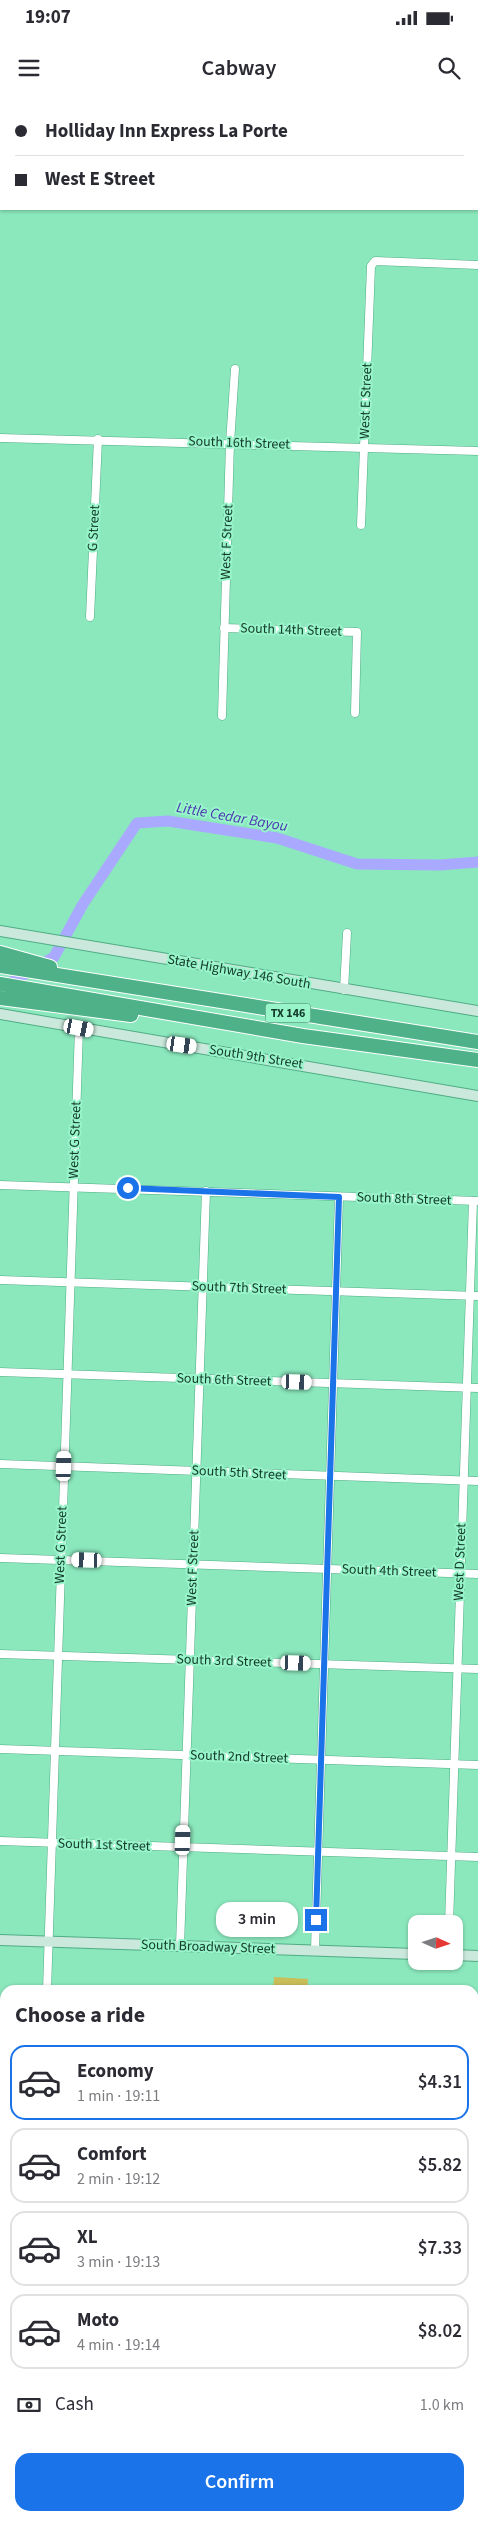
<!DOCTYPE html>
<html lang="en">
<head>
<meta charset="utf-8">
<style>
	:root { --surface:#fff; --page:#f7f7f7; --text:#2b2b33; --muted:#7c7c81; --line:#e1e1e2; --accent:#1a73e8 }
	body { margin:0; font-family:"Source Sans 3",sans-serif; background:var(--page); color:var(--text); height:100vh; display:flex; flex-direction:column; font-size:19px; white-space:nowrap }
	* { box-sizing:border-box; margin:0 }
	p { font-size:16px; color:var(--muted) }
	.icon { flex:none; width:28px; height:28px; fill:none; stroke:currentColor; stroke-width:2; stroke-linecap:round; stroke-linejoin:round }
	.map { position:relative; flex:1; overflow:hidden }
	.side { position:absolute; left:0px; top:1885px; width:479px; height:536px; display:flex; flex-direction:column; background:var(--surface); border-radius:15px 15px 0 0; box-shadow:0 1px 4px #0004 }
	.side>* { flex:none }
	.banner { position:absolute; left:0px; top:0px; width:479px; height:110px; box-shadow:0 1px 4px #0004; display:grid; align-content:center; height:110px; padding:0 15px; background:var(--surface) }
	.needle { width:32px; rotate:93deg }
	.controls { position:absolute; left:408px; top:1815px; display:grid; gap:10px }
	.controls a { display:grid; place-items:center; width:55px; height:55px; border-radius:10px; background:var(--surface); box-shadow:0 1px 4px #0004; font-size:25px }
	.end { position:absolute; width:22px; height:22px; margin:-11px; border:6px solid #1a73e8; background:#fff; box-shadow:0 0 0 2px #fff }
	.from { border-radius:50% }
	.bubble { position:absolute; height:35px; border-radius:15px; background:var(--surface); box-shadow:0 1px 4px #0004; font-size:16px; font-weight:600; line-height:35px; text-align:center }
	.car { position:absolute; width:15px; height:30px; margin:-15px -8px; border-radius:6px; box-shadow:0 0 4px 1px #0007; background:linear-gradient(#fff 24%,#345 0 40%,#fff 0 76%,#345 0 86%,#fff 0) }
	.banner b { display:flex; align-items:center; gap:18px; height:48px; font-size:19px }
	.banner b+b { border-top:1px solid var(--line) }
	.banner i { width:12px; height:12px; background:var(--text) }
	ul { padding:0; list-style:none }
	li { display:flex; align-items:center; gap:15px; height:75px; margin:0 10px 8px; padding:0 5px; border:2px solid var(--line); border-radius:15px }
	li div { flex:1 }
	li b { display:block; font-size:19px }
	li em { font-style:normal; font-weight:600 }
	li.active { border-color:var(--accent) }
	li>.icon { width:45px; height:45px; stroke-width:1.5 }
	h2 { padding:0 15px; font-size:22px; line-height:60px }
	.pay { display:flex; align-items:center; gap:12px; height:55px; padding:0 15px; font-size:19px }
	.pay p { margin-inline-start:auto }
	.primary-button { display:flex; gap:10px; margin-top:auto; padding:10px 15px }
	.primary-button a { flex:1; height:58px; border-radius:15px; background:var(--accent); color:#fff; font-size:20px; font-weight:600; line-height:58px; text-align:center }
	.status { display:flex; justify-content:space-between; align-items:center; height:35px; padding:0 25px; background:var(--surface); direction:ltr }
	.status svg { height:14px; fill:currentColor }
	header { display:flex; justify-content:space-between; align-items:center; height:65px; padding:0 15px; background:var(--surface); font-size:22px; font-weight:600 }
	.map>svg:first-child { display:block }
</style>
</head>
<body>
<div class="status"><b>19:07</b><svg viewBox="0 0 49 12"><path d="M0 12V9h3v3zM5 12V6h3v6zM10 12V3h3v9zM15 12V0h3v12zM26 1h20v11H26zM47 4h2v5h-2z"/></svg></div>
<header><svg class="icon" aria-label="menu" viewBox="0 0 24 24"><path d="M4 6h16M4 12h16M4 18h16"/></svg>Cabway<svg class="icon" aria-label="search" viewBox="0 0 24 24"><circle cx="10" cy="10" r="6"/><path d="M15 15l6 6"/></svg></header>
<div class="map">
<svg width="478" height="2421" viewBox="0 0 478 2421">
	<defs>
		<pattern id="grass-dots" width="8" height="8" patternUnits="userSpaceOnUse" patternTransform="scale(1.25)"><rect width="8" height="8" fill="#c9be58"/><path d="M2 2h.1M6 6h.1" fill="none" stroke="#a29c49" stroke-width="1.8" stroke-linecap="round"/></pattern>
	</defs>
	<rect width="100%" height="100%" fill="#8be8bd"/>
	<polygon fill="url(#grass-dots)" points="77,2416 125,2416 127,2421 67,2421"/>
	<polygon fill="#c9be58" points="274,1877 308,1879 307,1890 273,1890"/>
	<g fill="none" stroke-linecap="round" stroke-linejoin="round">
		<polyline stroke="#a8a9ff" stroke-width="11" points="3,887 54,857 83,804 137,723 168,721 277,738 357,764 440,765 478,762"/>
		<defs>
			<g id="street">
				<polyline points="0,338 478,351"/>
				<polyline points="361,425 371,166 375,161 478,165"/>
				<polyline points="90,517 98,339"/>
				<polyline points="224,528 357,532 355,613"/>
				<polyline points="222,616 230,343 235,269"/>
				<polyline points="344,890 347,833"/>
				<polyline points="0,1085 478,1101"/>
				<polyline points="0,1180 478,1196"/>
				<polyline points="0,1272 478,1288"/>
				<polyline points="0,1364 478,1381"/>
				<polyline points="0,1458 478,1474"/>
				<polyline points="0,1554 478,1569"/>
				<polyline points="0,1649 478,1665"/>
				<polyline points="0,1741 478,1757"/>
				<polyline points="449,1824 473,1101"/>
				<polyline points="180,1846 206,1091"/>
				<polyline points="315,1850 339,1097"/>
				<polyline points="47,1890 79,928"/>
				<polyline points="0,1938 5,1938"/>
				<polyline points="474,2004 478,2002"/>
				<polyline points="474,2021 478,2030"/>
				<polyline points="474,2112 478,2110"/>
				<polyline points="474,2221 478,2219"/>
				<polyline points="474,2299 478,2308"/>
				<polyline points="474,2324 478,2322"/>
				<polyline points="0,2338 5,2336"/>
				<polyline points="0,2414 4,2421"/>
				<polyline points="133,2416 136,2421"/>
				<polyline points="397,2416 400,2421"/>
				<polyline points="54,2421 64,2416"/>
				<polyline points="269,2421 279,2416"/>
			</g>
			<g id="secondary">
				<polyline points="0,831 478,911"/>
				<polyline points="0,914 478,996"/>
				<polyline points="0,1840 416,1854"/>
				<polyline points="454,1855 478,1856"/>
			</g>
			<g id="highway">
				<polyline points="0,853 50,867"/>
				<polyline points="0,866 478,942"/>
				<polyline points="0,884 303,936 478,960"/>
				<polyline points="0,898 131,915"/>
			</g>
		</defs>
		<use href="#street" stroke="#4fac84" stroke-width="9"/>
		<use href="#secondary" stroke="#4fac84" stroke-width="12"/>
		<use href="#highway" stroke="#fff" stroke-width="16"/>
		<use href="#street" stroke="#fff" stroke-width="8"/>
		<use href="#secondary" stroke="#cae8db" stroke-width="10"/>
		<use href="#highway" stroke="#4eb187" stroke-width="14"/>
		<polyline stroke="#427f64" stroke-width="2" stroke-dasharray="8 4" stroke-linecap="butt" points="0,55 1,55"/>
	</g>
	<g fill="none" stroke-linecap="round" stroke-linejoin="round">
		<polyline stroke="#1a73e8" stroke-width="6" points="128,1088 339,1097 316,1820"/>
	</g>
	<g text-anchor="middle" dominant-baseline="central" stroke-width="4" stroke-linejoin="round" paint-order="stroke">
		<rect fill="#98f5ca" stroke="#3b735a" stroke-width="1" x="265.5" y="903.5" width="45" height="19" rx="4"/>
		<g font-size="12" font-weight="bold" fill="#133b2a">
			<text x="288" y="913">TX 146</text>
		</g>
		<g font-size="14" fill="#133b2a" stroke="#98f5ca">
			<text transform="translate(366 301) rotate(-88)">West E Street</text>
			<text transform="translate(239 343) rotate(2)">South 16th Street</text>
			<text transform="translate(94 428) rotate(-87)">G Street</text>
			<text transform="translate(227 442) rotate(-88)">West F Street</text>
			<text transform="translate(291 530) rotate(2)">South 14th Street</text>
			<text transform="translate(239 872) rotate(10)">State Highway 146 South</text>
			<text transform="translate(256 957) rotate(9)">South 9th Street</text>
			<text transform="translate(75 1040) rotate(-88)">West G Street</text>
			<text transform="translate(404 1099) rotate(2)">South 8th Street</text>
			<text transform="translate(239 1188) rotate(2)">South 7th Street</text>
			<text transform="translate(224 1280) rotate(2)">South 6th Street</text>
			<text transform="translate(239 1373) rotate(3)">South 5th Street</text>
			<text transform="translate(61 1445) rotate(-88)">West G Street</text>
			<text transform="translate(460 1462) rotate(-88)">West D Street</text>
			<text transform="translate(193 1468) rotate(-88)">West F Street</text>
			<text transform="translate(389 1471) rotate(2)">South 4th Street</text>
			<text transform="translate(224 1561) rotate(2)">South 3rd Street</text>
			<text transform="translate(239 1657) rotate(2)">South 2nd Street</text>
			<text transform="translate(104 1745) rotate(2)">South 1st Street</text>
			<text transform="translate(208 1847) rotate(2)">South Broadway Street</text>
		</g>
		<g font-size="15" font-style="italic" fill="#4a37b0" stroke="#98f5ca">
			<text transform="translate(232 717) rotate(10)">Little Cedar Bayou</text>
		</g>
	</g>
</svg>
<div class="controls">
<a><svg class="needle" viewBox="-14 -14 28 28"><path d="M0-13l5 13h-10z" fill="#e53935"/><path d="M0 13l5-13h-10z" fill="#7c7c81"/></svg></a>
</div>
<i class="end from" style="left:128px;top:1088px"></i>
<i class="end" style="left:316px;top:1820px"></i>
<div class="bubble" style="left:216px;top:1802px;width:82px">3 min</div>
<i class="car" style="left:79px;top:928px;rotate:101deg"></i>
<i class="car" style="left:182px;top:945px;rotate:98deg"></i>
<i class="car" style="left:297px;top:1282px;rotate:92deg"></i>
<i class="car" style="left:64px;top:1366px;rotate:2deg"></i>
<i class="car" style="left:87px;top:1460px;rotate:272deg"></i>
<i class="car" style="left:296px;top:1563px;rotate:92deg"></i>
<i class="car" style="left:183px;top:1740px;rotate:2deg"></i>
<div class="banner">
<b><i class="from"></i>Holliday Inn Express La Porte</b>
<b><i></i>West E Street</b>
</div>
<section class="side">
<h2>Choose a ride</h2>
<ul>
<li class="active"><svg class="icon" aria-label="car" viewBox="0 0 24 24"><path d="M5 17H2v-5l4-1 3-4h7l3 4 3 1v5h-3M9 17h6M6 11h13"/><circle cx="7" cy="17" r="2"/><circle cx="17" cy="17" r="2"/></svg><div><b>Economy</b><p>1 min · 19:11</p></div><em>$4.31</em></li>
<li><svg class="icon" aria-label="car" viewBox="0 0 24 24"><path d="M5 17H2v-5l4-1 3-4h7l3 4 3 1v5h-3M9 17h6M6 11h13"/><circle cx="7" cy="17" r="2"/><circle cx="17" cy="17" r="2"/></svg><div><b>Comfort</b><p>2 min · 19:12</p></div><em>$5.82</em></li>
<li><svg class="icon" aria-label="car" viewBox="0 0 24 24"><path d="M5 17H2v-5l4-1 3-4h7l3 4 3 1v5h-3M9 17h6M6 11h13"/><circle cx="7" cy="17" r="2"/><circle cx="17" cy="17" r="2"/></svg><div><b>XL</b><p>3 min · 19:13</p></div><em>$7.33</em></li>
<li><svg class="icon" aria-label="car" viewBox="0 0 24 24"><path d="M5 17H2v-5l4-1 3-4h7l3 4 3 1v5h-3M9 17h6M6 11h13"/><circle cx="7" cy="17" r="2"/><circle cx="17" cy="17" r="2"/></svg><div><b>Moto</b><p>4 min · 19:14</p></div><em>$8.02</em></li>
</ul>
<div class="pay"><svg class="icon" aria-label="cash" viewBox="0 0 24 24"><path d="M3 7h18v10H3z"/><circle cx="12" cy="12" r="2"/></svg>Cash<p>1.0 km</p></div>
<div class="primary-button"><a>Confirm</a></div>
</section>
</div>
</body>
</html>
